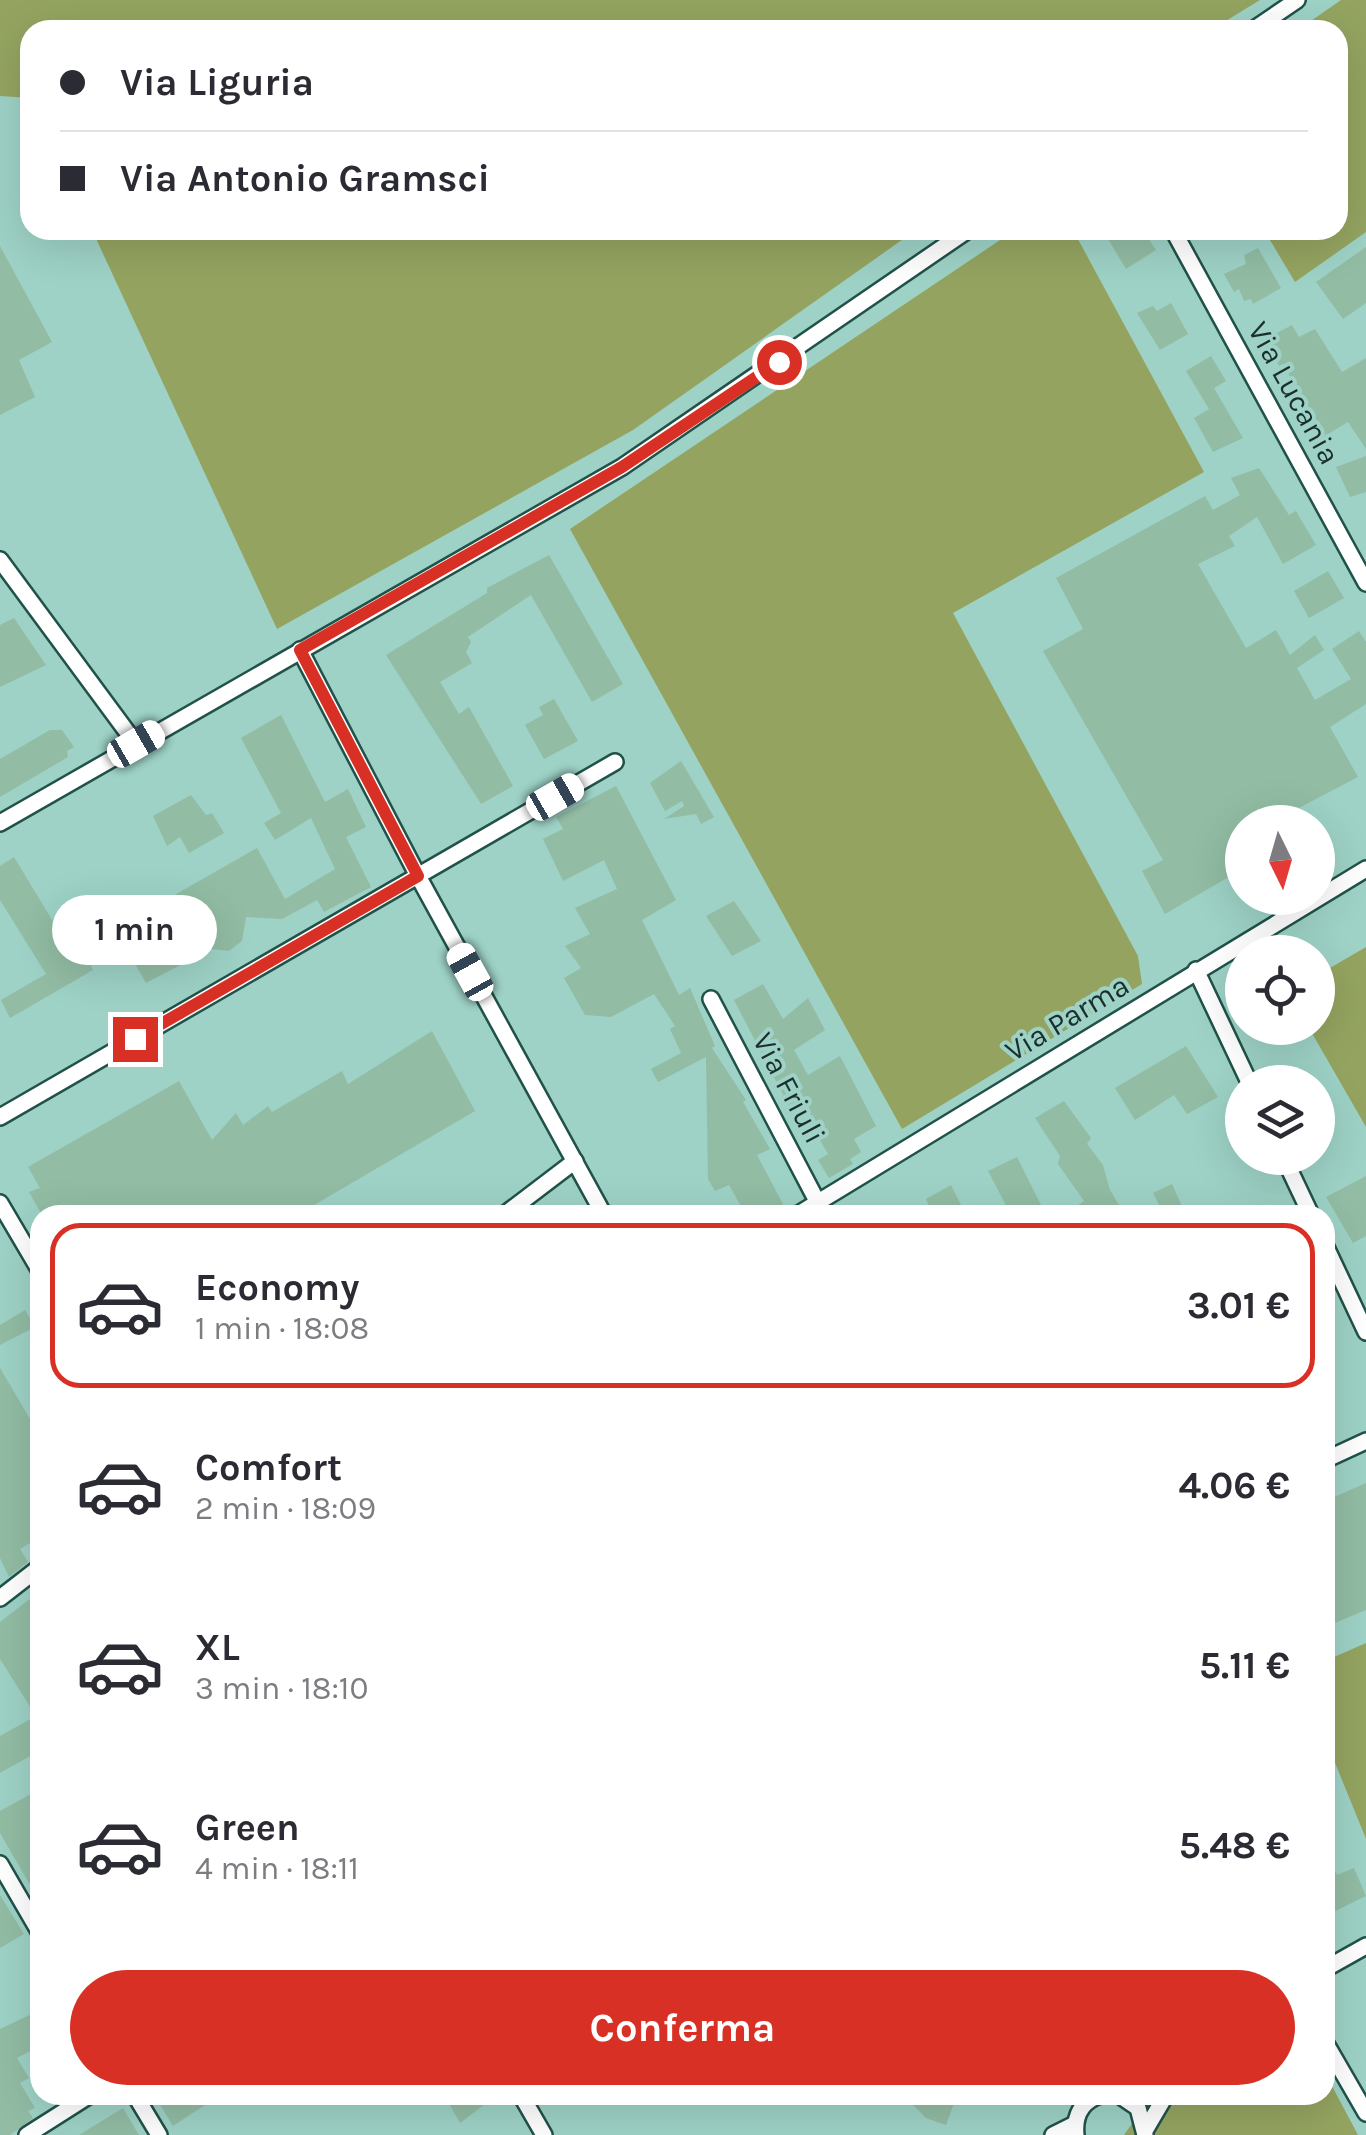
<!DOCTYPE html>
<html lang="it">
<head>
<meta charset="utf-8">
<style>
	:root { --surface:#fff; --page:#f7f7f7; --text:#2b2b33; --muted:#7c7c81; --line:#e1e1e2; --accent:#d93025 }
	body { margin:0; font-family:Karla,sans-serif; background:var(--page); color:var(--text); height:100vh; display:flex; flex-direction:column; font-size:38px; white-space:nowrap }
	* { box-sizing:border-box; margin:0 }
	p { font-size:32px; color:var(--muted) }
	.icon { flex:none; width:55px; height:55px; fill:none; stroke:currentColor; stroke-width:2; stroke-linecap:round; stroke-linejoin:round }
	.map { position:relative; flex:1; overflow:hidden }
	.side { position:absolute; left:30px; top:1205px; width:1305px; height:900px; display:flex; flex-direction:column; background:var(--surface); border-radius:30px; box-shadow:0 10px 40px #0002 }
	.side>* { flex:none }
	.top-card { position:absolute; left:20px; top:20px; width:1328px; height:220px; border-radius:30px; box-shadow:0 10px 40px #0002; display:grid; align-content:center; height:220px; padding:0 40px; background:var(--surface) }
	.needle { width:65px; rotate:175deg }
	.tools { position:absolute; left:1225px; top:805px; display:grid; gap:20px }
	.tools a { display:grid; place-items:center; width:110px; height:110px; border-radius:50%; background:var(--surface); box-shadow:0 10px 40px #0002; font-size:50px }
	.end { position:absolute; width:45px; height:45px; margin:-22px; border:12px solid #d93025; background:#fff; box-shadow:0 0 0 5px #fff }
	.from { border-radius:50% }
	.bubble { position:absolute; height:70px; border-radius:35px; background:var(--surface); box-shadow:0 10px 40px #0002; font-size:32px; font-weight:700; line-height:70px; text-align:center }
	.car { position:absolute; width:30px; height:60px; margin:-30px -15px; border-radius:12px; box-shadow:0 0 8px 2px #0007; background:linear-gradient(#fff 24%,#345 0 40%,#fff 0 76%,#345 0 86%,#fff 0) }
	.top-card b { display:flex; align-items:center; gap:35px; height:95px; font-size:38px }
	.top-card b+b { border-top:2px solid var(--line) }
	.top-card i { width:25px; height:25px; background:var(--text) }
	ul { padding:18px 0 0; list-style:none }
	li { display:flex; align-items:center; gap:30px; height:165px; margin:0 20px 15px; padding:0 20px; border:5px solid transparent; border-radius:30px }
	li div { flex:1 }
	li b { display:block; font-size:38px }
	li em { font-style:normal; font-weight:700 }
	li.current { border-color:var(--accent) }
	li>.icon { width:90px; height:90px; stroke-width:1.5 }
	.primary-button { display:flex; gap:20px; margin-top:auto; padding:20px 40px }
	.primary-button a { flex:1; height:115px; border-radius:60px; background:var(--accent); color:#fff; font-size:40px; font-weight:700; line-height:115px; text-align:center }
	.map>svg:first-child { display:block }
</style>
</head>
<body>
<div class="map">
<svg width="1366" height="2135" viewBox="0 0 1366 2135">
	<rect width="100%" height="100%" fill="#9ed2c6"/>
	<g fill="#94a460">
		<polygon points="0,0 1260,0 1211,30 30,30 30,98 0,96"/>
		<polygon points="1341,0 1366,0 1366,232 1295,282 1264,230 1338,230 1338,30 1298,30"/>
		<polygon points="92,230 916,230 633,430 277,629"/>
		<polygon points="1015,230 1073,230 1204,472 953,613 1138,956 1142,984 902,1129 570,529"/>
		<polygon points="1366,947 1366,1127 1309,1028 1318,1028 1318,975"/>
		<polygon points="1366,1643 1366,1839 1325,1738 1325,1661"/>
		<polygon points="1325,2073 1358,2135 1124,2135 1152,2095 1325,2095"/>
	</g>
	<g fill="#92bca4">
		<polygon points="1125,230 1143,230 1156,250 1126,269 1108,239"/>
		<polygon points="0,246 52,342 19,360 35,397 0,415"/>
		<polygon points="1366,247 1366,303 1343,319 1316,282"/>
		<polygon points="1258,248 1281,288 1253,304 1251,299 1244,301 1239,289 1234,292 1224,274 1246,264 1244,255"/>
		<polygon points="1171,303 1188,334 1160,350 1137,313 1153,306 1157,311"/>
		<polygon points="1292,325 1299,337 1315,329 1342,372 1366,358 1366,449 1348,422 1323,437 1283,364 1279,366 1264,340"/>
		<polygon points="1211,356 1226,381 1214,388 1243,438 1213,452 1194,418 1209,409 1186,371"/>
		<polygon points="1366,456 1366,492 1350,497 1336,467"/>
		<polygon points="1259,468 1289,515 1296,511 1316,545 1283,564 1257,517 1229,536 1235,546 1198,564 1246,648 1276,630 1290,655 1315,635 1324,650 1297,668 1315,700 1351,679 1332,649 1359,631 1366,642 1366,704 1330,727 1358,777 1272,822 1242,822 1242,850 1232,855 1239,871 1165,914 1142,871 1163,860 1043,651 1083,629 1056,578 1205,496 1213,510 1240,495 1231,478"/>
		<polygon points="549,555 623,684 592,702 531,595 468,637 471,642 466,652 472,663 440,682 459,714 469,707 513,786 481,804 386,655 487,593 487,588"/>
		<polygon points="1328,571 1344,598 1309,618 1294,591"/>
		<polygon points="14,618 46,665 0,687 0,625"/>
		<polygon points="554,699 578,741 544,759 525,725 543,715 539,707"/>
		<polygon points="281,715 325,802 348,789 366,827 346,837 371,887 324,912 317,900 282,919 246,917 242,941 229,951 211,949 146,983 115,929 257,848 285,899 335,869 311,818 275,840 264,823 281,813 241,738"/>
		<polygon points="50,730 62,730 74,747 67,751 68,757 0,797 0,759"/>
		<polygon points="681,761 714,817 701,824 696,814 664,819 684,806 682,801 665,811 650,783"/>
		<polygon points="616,786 676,900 642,920 679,995 690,988 715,1046 712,1048 746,1100 743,1102 770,1149 757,1155 783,1204 759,1215 746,1215 729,1185 715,1191 708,1179 706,1057 658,1082 651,1069 681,1053 670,1029 675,1026 654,994 611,1017 585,1015 564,978 581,968 565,946 590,934 575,908 617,889 604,860 563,881 543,839 563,829 556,817"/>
		<polygon points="191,795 206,815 212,813 224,833 189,853 180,837 167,846 153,816"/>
		<polygon points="14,857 75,958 85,952 93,970 10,1018 1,1000 46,974 0,900 0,866"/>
		<polygon points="734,901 761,941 732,956 706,916"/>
		<polygon points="763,984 783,1019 808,998 825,1030 794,1050 808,1075 840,1056 876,1126 854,1139 861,1152 850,1159 853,1164 829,1178 818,1160 828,1154 813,1128 803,1133 734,1000"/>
		<polygon points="432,1031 475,1111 297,1215 42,1215 29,1192 40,1188 28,1167 179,1081 212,1140 236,1113 243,1125 268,1106 272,1112 342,1071 348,1084"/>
		<polygon points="1186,1046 1218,1097 1187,1114 1174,1095 1135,1120 1115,1088"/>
		<polygon points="1064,1101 1091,1138 1087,1144 1103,1165 1110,1190 1125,1215 1083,1215 1077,1206 1084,1201 1058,1164 1060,1156 1035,1118"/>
		<polygon points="1017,1157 1046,1215 1011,1215 988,1171"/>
		<polygon points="1366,1176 1366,1236 1353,1243 1326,1197"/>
		<polygon points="1172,1184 1186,1215 1164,1215 1153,1193"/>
		<polygon points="951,1185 966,1215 933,1215 926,1199"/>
		<polygon points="25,1310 35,1327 0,1345 0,1325"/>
		<polygon points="0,1368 40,1436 40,1503 31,1508 40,1521 40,1537 20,1549 28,1562 9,1577 0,1558"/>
		<polygon points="1366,1483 1366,1610 1325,1627 1325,1501"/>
		<polygon points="40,1591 40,1774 30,1756 0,1773 0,1736 36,1716 0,1659 0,1622"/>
		<polygon points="40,1789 40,1902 0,1833 0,1811"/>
		<polygon points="1325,1847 1337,1875 1354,1868 1366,1896 1325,1916"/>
		<polygon points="0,1895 24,1934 0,1948"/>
		<polygon points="40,2010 40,2046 17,2058 29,2078 20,2083 35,2108 28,2111 33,2118 10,2135 0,2135 0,2029"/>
		<polygon points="154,2095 199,2095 205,2105 173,2126"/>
		<polygon points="444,2095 497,2095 460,2123"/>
		<polygon points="903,2095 957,2095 946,2125 926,2118"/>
		<polygon points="123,2108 139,2135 79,2135"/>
	</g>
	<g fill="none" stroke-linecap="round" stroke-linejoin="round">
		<defs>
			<g id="minor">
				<polyline points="1253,30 1297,0"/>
				<polyline points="1173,230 1366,583"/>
				<polyline points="0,560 136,744"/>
				<polyline points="300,650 418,876 604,1215"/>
				<polyline points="0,823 622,467 968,230"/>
				<polyline points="1196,970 1249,1082"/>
				<polyline points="711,999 818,1203"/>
				<polyline points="0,1117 615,762"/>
				<polyline points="1284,1158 1311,1215"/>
				<polyline points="0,1203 40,1271"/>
				<polyline points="504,1215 575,1161"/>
				<polyline points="797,1215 1366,869"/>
				<polyline points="1325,1245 1366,1332"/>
				<polyline points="1325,1460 1366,1441"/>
				<polyline points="0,1598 40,1567"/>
				<polyline points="0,1864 40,1933"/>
				<polyline points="1325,1969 1366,1946"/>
				<polyline points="1325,2042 1366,2113"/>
				<polyline points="135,2095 159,2135"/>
				<polyline points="521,2095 544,2135"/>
				<polyline points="1119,2095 1138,2108 1145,2135"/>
				<polyline points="1146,2129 1166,2095"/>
				<polyline points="27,2135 90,2095"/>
				<polyline points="1053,2135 1075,2124"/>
				<path d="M1076 2135C1074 2116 1081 2101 1101 2095"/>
			</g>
		</defs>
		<use href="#minor" stroke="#205249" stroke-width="20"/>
		<use href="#minor" stroke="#fff" stroke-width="15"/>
	</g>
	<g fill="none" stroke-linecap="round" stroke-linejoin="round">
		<polyline stroke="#d93025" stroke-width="12" points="135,1039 418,876 300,650 622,467 779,362"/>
	</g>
	<g text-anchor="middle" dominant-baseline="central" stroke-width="8" stroke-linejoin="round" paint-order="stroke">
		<g font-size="30" fill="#1a2f2b" stroke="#9ed2c6">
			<text transform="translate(1294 393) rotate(61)">Via Lucania</text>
			<text transform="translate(1067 1018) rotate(-31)">Via Parma</text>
			<text transform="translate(789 1088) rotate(62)">Via Friuli</text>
		</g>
	</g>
</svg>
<div class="tools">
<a><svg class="needle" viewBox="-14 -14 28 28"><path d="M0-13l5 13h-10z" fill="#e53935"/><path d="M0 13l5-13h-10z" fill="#7c7c81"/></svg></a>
<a><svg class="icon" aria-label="locate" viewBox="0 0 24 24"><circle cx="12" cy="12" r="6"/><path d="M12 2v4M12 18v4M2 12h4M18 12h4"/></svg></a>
<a><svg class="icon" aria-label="layers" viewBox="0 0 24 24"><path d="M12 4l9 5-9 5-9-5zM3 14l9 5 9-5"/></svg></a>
</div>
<i class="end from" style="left:779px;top:362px"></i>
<i class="end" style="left:135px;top:1039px"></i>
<div class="bubble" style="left:52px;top:895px;width:165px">1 min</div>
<i class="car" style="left:136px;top:744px;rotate:60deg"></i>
<i class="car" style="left:555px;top:797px;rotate:60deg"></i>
<i class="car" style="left:470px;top:972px;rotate:331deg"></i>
<div class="top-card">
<b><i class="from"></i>Via Liguria</b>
<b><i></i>Via Antonio Gramsci</b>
</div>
<section class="side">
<ul>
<li class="current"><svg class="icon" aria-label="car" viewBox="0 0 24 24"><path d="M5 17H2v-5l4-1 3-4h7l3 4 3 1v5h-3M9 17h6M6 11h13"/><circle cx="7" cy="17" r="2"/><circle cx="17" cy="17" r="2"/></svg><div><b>Economy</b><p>1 min · 18:08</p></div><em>3.01 €</em></li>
<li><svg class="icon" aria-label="car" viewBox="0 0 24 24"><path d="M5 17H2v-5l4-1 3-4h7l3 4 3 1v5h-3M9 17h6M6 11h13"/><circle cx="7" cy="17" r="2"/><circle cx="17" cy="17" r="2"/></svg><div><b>Comfort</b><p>2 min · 18:09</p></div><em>4.06 €</em></li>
<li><svg class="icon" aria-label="car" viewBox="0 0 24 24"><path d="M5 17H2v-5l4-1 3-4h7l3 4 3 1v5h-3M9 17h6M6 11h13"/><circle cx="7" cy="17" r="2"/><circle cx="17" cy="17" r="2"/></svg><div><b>XL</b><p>3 min · 18:10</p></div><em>5.11 €</em></li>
<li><svg class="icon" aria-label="car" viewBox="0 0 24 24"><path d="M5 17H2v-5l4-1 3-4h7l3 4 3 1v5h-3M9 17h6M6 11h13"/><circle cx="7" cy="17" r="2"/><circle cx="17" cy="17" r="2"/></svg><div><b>Green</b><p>4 min · 18:11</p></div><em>5.48 €</em></li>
</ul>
<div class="primary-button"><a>Conferma</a></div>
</section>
</div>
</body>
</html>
